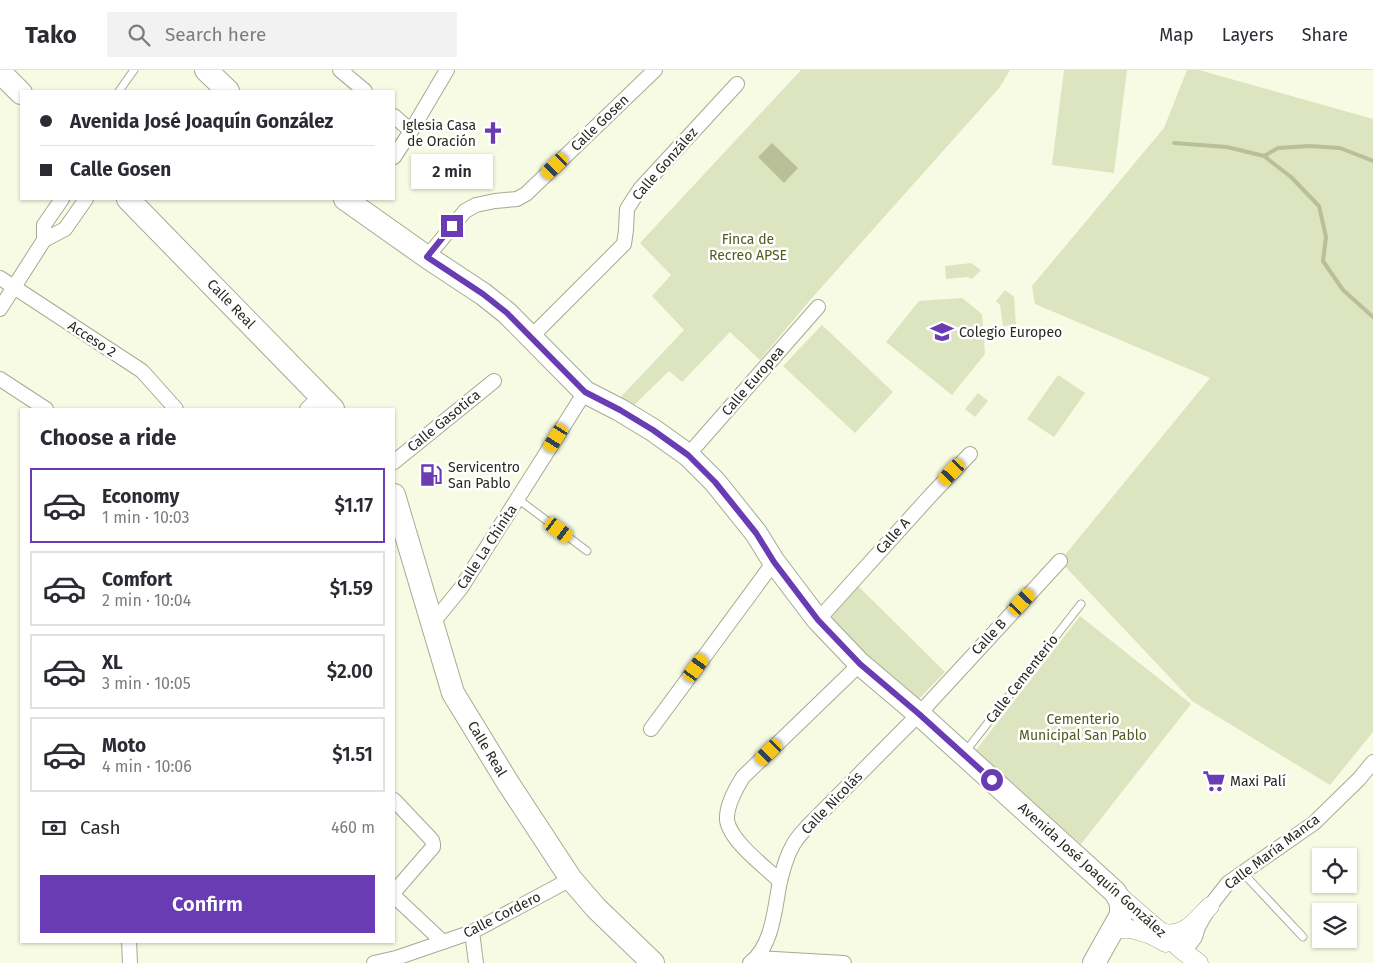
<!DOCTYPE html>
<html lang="en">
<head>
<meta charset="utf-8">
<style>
	:root { --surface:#fff; --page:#f2f2f3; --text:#2b2b33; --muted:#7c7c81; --line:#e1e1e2; --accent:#693cb4 }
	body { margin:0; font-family:"Fira Sans",sans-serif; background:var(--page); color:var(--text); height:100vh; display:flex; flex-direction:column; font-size:19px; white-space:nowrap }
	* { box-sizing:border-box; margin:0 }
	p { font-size:16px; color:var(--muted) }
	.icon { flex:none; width:28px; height:28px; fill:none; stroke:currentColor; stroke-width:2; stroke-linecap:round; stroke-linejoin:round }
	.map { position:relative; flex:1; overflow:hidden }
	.sheet { position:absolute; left:20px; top:338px; width:375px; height:535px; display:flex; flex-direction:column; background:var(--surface); border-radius:0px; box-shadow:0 1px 4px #0004 }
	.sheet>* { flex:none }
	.hud { position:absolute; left:20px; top:20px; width:375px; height:110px; border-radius:0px; box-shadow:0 1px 4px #0004; display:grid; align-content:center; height:110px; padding:0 20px; background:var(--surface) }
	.tools { position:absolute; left:1312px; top:778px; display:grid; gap:10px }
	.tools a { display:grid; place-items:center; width:45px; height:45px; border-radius:0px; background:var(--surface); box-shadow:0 1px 4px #0004; font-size:25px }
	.end { position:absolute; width:22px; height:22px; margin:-11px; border:6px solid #693cb4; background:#fff; box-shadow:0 0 0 2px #fff }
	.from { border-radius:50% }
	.bubble { position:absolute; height:35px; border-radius:0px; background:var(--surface); box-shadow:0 1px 4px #0004; font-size:16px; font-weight:600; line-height:35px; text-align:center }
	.car { position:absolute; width:15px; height:30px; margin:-15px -8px; border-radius:6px; box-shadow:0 0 4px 1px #0007; background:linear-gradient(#f5c518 24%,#345 0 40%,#f5c518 0 76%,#345 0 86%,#f5c518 0) }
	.hud b { display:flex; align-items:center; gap:18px; height:48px; font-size:19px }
	.hud b+b { border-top:1px solid var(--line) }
	.hud i { width:12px; height:12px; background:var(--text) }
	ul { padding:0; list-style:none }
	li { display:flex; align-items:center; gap:15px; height:75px; margin:0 10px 8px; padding:0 10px; border:2px solid var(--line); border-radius:0px }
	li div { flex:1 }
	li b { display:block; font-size:19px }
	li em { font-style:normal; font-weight:600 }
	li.active { border-color:var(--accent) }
	li>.icon { width:45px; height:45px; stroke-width:1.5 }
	h2 { padding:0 20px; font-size:22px; line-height:60px }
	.pay { display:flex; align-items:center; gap:12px; height:55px; padding:0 20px; font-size:19px }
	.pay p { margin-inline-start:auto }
	.action { display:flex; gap:10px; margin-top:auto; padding:10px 20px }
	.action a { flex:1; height:58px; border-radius:0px; background:var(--accent); color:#fff; font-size:20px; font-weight:600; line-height:58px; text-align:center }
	header { display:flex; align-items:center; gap:30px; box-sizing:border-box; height:70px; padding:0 25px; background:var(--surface); border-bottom:1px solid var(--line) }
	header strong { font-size:24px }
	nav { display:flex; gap:28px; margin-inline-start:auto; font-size:18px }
	.search { width:350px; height:45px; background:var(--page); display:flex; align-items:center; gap:12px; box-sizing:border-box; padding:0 18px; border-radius:0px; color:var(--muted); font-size:19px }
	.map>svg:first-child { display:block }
</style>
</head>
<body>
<header>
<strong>Tako</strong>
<div class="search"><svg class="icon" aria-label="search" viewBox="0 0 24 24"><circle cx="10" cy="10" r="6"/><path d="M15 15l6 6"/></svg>Search here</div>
<nav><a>Map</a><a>Layers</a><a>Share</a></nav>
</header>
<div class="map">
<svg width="1373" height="893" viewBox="0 0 1373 893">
	<rect width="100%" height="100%" fill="#f7fbe3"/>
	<g fill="#dde4c0">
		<polygon points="801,0 1010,0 1000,17 811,229 760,290 730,262 682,312 669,301 629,340 617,331 684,260 652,226 671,205 640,173"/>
		<polygon points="1064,0 1127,0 1114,103 1052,95"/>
		<polygon points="1187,0 1199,0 1373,49 1373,662 1330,715 1192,631 1060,491 1210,308 1035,234 1032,216 1164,58"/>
		<polygon points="971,193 981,200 972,209 968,207 946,209 945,196"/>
		<polygon points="1005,220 1014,227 1016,255 1003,256 1000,235 996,231"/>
		<polygon points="962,228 982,244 985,284 952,325 886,272 919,231"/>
		<polygon points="822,255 893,322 855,363 783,296"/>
		<polygon points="1058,305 1085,323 1054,367 1027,349"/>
		<polygon points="978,323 988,331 975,347 965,339"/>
		<polygon points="858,516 945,602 916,632 827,549"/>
		<polygon points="1080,546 1191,634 1081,774 973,684"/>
	</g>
	<polygon fill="#b9c098" points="772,73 798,98 784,113 758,87"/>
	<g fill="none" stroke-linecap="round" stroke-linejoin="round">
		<g stroke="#b9c098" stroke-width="4">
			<polyline points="1174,73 1227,77 1264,86 1278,78 1309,76 1340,78 1373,91"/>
			<polyline points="1264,86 1291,107 1319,136 1326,167 1323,191 1343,220 1373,247"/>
		</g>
		<defs>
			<g id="service">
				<polyline points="119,21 134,0"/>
				<polyline points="518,429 587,481"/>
				<polyline points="965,682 1081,534"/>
				<polyline points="1242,802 1303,867"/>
			</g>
			<g id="minor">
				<polyline points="340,0 365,21"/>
				<polyline points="394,46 411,61"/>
				<polyline points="394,87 411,61 447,0"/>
				<polyline points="44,170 44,155 62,129"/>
				<polyline points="427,187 465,141 476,135 495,131 517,129 526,124 655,0"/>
				<polyline points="0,208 142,301 176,339"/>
				<polyline points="0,239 44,170 65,159 86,129"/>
				<polyline points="530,268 624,174 626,160 627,139 640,119 737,14"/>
				<polyline points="0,309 46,339"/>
				<polyline points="307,339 321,326"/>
				<polyline points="688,385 818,237"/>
				<polyline points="394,392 494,311"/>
				<polyline points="818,550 931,425 970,384"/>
				<polyline points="431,552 439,545 461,518 585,322"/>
				<polyline points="651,659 774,492"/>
				<polyline points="394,730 432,770 433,774 433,777 394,822"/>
				<path d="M780 811C765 797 730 771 727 750 726 737 736 718 743 707L860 594"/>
				<polyline points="394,826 443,872"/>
				<polyline points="472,862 476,893"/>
				<polyline points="129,871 130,893"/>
				<polyline points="1184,882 1195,867 1198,857 1210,836 1228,813 1314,753 1359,709 1373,692"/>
				<polyline points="757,888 844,893"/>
				<polyline points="374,893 396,888 472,862 571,809"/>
				<path d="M750 893C773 876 775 836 780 811 783 800 786 787 792 777 795 770 801 764 806 758L919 644 1060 491"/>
			</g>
			<g id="tertiary">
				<polyline points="1115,822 1184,882 1199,893"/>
				<polyline points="1114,859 1131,859 1151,865 1166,873"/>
				<path d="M1160 862C1184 869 1195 851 1210 836"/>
			</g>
			<g id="primary">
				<polyline points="206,0 228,21"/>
				<polyline points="0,2 21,23"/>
				<polyline points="128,129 333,339"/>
				<polyline points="345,129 427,187 483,224 507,243 585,322 620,340 653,360 688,385 715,412 756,463 774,492 818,550 860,594 919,644 1115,822 1121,833 1121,845 1094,893"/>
				<polyline points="394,425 453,623 508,713 571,809 596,838 653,893"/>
			</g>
		</defs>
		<use href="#service" stroke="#a6aa94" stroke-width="9"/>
		<use href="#minor" stroke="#a6aa94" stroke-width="16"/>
		<use href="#tertiary" stroke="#a6aa94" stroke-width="19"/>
		<use href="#primary" stroke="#a6aa94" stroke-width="24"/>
		<use href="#service" stroke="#fff" stroke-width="7"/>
		<use href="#minor" stroke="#fff" stroke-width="14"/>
		<use href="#tertiary" stroke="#fff" stroke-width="18"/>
		<use href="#primary" stroke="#fff" stroke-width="22"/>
	</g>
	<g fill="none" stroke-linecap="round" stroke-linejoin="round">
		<polyline stroke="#693cb4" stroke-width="6" points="452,156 427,187 483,224 507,243 585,322 620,340 653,360 688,385 715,412 756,463 774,492 818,550 860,594 919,644 992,710"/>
	</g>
	<defs>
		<symbol id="church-bare" viewBox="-9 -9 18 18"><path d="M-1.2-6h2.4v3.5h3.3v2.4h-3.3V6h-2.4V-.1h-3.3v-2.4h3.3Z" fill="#693cb4" stroke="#fff" stroke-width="2.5" paint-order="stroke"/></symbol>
		<symbol id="school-bare" viewBox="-9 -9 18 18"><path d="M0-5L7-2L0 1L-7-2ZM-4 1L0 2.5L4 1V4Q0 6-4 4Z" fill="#693cb4" stroke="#fff" stroke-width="2.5" paint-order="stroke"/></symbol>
		<symbol id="fuel-bare" viewBox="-9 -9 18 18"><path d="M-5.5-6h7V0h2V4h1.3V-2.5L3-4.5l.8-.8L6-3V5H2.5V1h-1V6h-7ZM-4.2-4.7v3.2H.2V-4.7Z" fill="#693cb4" stroke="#fff" stroke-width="2.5" paint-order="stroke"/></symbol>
		<symbol id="supermarket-bare" viewBox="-9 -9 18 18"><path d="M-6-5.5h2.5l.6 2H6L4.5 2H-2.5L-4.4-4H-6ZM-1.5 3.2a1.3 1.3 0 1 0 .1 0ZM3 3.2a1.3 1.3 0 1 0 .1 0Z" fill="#693cb4" stroke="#fff" stroke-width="2.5" paint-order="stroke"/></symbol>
	</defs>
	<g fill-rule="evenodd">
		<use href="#church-bare" x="477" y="47" width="32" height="32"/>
		<use href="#school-bare" x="926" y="246" width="32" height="32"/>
		<use href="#fuel-bare" x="415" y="389" width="32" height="32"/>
		<use href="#supermarket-bare" x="1198" y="695" width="32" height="32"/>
	</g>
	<g text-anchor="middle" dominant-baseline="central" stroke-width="5" stroke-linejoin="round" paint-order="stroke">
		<g font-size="14" fill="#282a21" stroke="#fff">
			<text transform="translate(600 53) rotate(-44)">Calle Gosen</text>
			<text transform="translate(665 94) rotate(-49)">Calle González</text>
			<text transform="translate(231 234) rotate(46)">Calle Real</text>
			<text transform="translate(92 269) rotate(33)">Acceso 2</text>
			<text transform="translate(753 311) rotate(-49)">Calle Europea</text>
			<text transform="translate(444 351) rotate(-39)">Calle Gasotica</text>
			<text transform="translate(893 466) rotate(-48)">Calle A</text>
			<text transform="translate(487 477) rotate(-57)">Calle La Chinita</text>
			<text transform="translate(989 567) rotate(-47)">Calle B</text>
			<text transform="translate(1022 609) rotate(-52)">Calle Cementerio</text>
			<text transform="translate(487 679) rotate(59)">Calle Real</text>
			<text transform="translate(832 733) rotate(-46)">Calle Nicolás</text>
			<text transform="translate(1272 782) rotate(-37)">Calle María Manca</text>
			<text transform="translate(1092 800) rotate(42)">Avenida José Joaquín González</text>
			<text transform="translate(502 845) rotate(-27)">Calle Cordero</text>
		</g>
		<g font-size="14" fill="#282a21" stroke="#fff" text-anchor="start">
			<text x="476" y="55" text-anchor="end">Iglesia Casa<tspan x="476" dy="16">de Oración</tspan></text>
			<text x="959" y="262">Colegio Europeo</text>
			<text x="448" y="397">Servicentro<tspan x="448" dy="16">San Pablo</tspan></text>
			<text x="1230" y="711">Maxi Palí</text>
		</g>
		<g font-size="14" fill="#545b1e" stroke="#fff">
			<text x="748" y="169">Finca de<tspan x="748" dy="16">Recreo APSE</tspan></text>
			<text x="1083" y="649">Cementerio<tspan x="1083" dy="16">Municipal San Pablo</tspan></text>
		</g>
	</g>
</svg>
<div class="tools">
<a><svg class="icon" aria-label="locate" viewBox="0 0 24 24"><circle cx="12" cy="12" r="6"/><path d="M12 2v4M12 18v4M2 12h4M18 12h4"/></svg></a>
<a><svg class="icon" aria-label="layers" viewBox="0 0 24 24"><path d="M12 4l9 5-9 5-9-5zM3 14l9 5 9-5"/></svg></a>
</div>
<i class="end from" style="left:992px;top:710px"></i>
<i class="end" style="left:452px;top:156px"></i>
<div class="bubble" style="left:411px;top:84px;width:82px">2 min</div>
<i class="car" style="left:555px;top:96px;rotate:226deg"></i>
<i class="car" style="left:556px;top:368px;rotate:212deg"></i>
<i class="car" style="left:952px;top:402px;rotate:223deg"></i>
<i class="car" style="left:559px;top:460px;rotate:127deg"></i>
<i class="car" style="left:1022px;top:532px;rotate:43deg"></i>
<i class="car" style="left:696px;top:598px;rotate:36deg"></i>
<i class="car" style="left:769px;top:682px;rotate:226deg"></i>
<div class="hud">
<b><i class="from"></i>Avenida José Joaquín González</b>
<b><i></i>Calle Gosen</b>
</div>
<section class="sheet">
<h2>Choose a ride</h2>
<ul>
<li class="active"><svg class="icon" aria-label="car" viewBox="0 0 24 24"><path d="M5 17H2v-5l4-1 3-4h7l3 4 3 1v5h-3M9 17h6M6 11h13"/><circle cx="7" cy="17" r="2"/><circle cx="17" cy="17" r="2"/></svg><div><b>Economy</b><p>1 min · 10:03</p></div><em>$1.17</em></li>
<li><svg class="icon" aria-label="car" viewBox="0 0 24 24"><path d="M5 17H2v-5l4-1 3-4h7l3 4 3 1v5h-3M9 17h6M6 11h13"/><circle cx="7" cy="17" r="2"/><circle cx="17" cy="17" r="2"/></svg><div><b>Comfort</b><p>2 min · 10:04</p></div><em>$1.59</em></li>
<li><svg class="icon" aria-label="car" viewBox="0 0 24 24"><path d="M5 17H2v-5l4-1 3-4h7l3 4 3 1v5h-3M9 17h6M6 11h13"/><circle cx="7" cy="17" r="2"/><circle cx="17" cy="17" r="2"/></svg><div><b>XL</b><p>3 min · 10:05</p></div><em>$2.00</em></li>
<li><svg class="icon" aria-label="car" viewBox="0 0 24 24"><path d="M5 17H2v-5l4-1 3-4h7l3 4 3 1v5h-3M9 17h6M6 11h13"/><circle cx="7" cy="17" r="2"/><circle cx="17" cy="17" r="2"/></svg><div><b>Moto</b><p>4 min · 10:06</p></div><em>$1.51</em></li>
</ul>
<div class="pay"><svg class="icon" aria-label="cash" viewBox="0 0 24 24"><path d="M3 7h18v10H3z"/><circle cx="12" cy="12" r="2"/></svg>Cash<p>460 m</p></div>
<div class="action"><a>Confirm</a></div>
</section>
</div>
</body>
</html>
